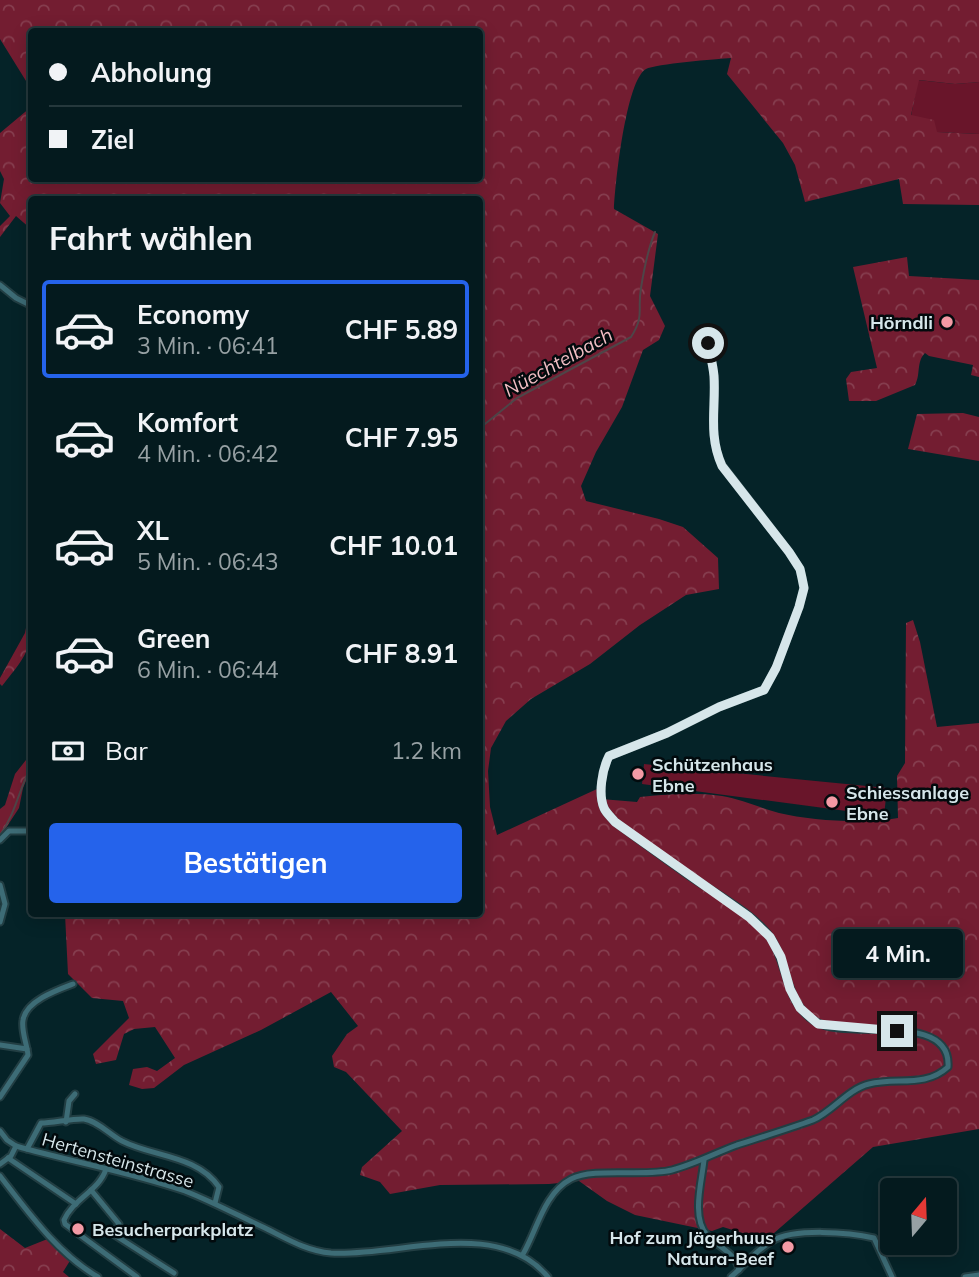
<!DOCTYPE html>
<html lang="de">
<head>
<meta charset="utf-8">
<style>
	:root { --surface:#041a1e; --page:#0d2327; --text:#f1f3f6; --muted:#97a1a4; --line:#25383c; --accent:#2563eb }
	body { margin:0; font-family:Mulish,sans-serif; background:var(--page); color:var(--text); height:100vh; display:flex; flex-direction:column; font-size:26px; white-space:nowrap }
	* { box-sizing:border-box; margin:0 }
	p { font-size:23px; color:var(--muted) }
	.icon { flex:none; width:38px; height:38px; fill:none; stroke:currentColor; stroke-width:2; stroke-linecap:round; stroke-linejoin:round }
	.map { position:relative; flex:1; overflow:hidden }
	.side { position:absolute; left:28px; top:196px; width:455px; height:721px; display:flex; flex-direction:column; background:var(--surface); border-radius:7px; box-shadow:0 4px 18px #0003,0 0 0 2px var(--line) }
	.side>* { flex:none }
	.hud { position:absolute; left:28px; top:28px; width:455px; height:154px; border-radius:7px; box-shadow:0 4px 18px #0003,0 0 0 2px var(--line); display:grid; align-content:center; height:154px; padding:0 21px; background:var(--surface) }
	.needle { width:46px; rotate:19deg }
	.controls { position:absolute; left:880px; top:1178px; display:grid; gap:14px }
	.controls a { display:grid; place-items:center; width:77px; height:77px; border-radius:7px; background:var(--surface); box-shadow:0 4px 18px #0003,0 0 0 2px var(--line); font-size:35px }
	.end { position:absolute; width:32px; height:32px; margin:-16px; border:9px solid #d6e6ea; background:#111; box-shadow:0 0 0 4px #111 }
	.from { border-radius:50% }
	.bubble { position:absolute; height:49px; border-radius:7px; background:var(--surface); box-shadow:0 4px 18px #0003,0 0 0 2px var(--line); font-size:23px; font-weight:700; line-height:49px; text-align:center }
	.hud b { display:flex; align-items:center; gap:24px; height:66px; font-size:26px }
	.hud b+b { border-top:2px solid var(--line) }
	.hud i { width:18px; height:18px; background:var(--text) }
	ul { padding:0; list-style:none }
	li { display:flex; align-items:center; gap:21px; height:98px; margin:0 14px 10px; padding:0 7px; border:4px solid transparent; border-radius:7px }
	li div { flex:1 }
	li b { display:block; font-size:26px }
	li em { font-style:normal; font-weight:700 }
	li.on { border-color:var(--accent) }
	li>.icon { width:63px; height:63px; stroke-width:1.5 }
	h2 { padding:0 21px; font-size:32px; line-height:84px }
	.pay { display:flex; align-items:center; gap:18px; height:77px; padding:0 21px; font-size:26px }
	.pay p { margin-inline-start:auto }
	.cta { display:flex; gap:14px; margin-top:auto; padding:14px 21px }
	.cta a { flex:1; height:80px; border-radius:7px; background:var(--accent); color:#fff; font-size:28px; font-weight:700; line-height:80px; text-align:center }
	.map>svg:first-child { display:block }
</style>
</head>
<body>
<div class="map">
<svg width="979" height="1277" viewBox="0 0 979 1277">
	<defs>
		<pattern id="forest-crowns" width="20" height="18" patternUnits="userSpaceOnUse" patternTransform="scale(1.75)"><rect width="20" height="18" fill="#731d31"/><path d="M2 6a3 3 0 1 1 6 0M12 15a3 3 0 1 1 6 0" fill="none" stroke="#863e4f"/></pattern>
	</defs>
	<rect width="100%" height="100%" fill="#052328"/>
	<g fill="#69152a">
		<polygon points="918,80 955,84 979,82 979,134 936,132 911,116"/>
		<polygon points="644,764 887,788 884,816 642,784"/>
	</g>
	<g fill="url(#forest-crowns)">
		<path d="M0 0H979V82L955 84 919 80 911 115 934 120 937 132 979 134V205L903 204 899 179 805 202 795 165 783 143 727 74 731 58C717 59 655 64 646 69 626 80 615 184 614 209L658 234 650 296 665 326 659 340 643 350 622 407 596 452 581 486 586 501 659 519 683 527 718 558 719 589 686 595 640 625 590 664 531 699 506 721 491 748 488 771 490 807 497 835 597 789 601 799 637 802 640 797C668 794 694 792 722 796 741 799 760 808 779 813 813 821 864 824 898 818L897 776 905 763 906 623 913 620 920 642 937 727 979 723V1129L873 1147 766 1240 723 1227 712 1231 635 1215 607 1201 579 1181 549 1184 440 1185 390 1194 380 1182 360 1175 362 1167 402 1131 346 1072 334 1067 332 1056 347 1034 358 1026 331 992 261 1030 184 1065 154 1088 142 1089 129 1085 133 1069 147 1067 157 1071 175 1058 155 1027 134 1029 124 1034 116 1060 96 1064 93 1054 129 1018 123 1001 92 998 68 974 65 914H480V200H32L31 229 16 216 0 237V226L10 216 0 203 4 179 0 171V133L31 107 32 178H480V32H32L31 89 0 39Z"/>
		<path d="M907 257 909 276 979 280V377L971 375 973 365 929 356 925 353C916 362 921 374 915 385L876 401H849L846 379 851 372 877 368 853 267Z"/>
		<polygon points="963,413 979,417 979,461 908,449 917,414"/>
		<path d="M31 602C33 646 31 650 2 686L0 684V678L25 633Z"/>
		<polygon points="26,760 31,768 23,788 19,808 0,837 0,809 5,805 15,774"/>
		<polygon points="0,1229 25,1248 50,1238 71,1259 63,1272 69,1277 0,1277"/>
	</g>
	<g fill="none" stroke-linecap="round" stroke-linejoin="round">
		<g stroke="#4e4548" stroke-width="2">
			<path d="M480 428 517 398 631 337C645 315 637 311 641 288 644 269 648 249 655 232"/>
			<path d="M0 835C16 813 19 788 32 765"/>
		</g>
		<defs>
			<g id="minor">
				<polyline points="0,285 16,298 32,306"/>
				<polyline points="0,840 9,831 32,831"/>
				<polyline points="0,885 5,904 0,922"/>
				<polyline points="0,1045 27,1049"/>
				<path d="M0 1097 28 1055C27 1044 21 1031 23 1020 26 1001 57 990 73 984"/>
				<polyline points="66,1122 69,1101 75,1094"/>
				<path d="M0 1131 7 1140 16 1146C72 1162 130 1172 185 1191 213 1202 239 1216 267 1229 287 1239 307 1251 331 1253 399 1257 497 1216 548 1277"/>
				<path d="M27 1149 41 1123C52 1123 75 1118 84 1119 98 1121 110 1135 122 1141 153 1157 197 1155 219 1187L215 1203"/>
				<polyline points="8,1158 76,1204"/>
				<path d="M704 1160C702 1181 691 1217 707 1235 718 1247 736 1253 739 1270"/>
				<polyline points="0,1164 11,1156 16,1146"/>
				<path d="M106 1169C99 1191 73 1199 64 1220L65 1224 137 1277"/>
				<path d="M0 1176C28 1212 58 1254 98 1277"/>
				<polyline points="91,1190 119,1224 113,1234 174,1273"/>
				<path d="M523 1254C537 1230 544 1193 571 1179 593 1167 645 1177 672 1170 695 1164 715 1153 737 1145 762 1137 788 1129 813 1120 833 1111 848 1089 869 1084 897 1077 925 1088 948 1067 952 1011 847 1040 816 1022 786 1005 788 966 772 940 755 913 710 891 684 872 661 856 638 839 615 822 612 818 606 813 604 808 598 794 602 769 609 756L667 733 719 707 764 690 776 668 799 607 804 588 802 578 800 569 789 552 722 465C708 436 716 408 714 377 713 364 710 350 707 338"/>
				<path d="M731 1277C745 1265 756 1250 772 1241 794 1228 849 1232 874 1238L892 1277"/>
				<polyline points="965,1277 979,1275"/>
			</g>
		</defs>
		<use href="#minor" stroke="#223e43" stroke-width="9"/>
		<use href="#minor" stroke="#3d6c76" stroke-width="5"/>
	</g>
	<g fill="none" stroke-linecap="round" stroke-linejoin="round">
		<path stroke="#d6e6ea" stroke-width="9" d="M708 343C710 354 713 365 714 376 716 408 708 435 722 466L789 552 800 569 802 578 804 588 799 607 776 668 764 690 719 707 667 733 609 756C602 770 598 794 604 808 606 813 612 818 615 822L749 917 770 937 781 957 790 989 800 1008 818 1024 897 1031"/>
	</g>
	<g fill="#f49aa5" stroke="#020a0d" stroke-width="2.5">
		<circle cx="947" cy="322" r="7"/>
		<circle cx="638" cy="774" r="7"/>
		<circle cx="832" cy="802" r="7"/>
		<circle cx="78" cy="1229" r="7"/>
		<circle cx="788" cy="1247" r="7"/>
	</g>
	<g text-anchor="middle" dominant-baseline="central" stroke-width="5" stroke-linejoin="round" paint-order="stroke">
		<g font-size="18" font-weight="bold" fill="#d6e6ea" stroke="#020a0d" text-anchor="start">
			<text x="933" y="322" text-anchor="end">Hörndli</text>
			<text x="652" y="764">Schützenhaus<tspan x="652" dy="21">Ebne</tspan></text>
			<text x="846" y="792">Schiessanlage<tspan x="846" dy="21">Ebne</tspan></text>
			<text x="92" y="1229">Besucherparkplatz</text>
			<text x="774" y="1237" text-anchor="end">Hof zum Jägerhuus<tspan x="774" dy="21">Natura-Beef</tspan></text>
		</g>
		<g font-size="18" fill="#d6e6ea" stroke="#020a0d">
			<text transform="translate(118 1160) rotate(16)">Hertensteinstrasse</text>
		</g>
		<g font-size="19" font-style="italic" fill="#f1bdc3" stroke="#020a0d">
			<text transform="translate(558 362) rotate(-29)">Nüechtelbach</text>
		</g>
	</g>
</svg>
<div class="controls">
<a><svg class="needle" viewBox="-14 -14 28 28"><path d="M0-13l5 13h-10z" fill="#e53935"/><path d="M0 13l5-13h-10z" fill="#97a1a4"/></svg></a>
</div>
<i class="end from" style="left:708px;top:343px"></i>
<i class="end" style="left:897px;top:1031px"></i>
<div class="bubble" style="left:833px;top:929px;width:130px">4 Min.</div>
<div class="hud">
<b><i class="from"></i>Abholung</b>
<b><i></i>Ziel</b>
</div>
<section class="side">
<h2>Fahrt wählen</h2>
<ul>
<li class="on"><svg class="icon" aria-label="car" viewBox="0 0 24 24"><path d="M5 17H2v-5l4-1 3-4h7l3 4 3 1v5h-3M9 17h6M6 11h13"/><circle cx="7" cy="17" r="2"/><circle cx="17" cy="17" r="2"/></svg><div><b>Economy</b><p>3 Min. · 06:41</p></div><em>CHF 5.89</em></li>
<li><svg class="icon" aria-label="car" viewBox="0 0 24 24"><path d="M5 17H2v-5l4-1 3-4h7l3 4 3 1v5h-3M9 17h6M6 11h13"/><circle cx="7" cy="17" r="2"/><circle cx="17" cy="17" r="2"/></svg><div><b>Komfort</b><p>4 Min. · 06:42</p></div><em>CHF 7.95</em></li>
<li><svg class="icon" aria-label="car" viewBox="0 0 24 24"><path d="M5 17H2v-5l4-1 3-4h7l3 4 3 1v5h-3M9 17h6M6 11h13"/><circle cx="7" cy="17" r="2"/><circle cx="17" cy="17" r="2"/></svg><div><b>XL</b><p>5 Min. · 06:43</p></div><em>CHF 10.01</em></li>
<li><svg class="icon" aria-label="car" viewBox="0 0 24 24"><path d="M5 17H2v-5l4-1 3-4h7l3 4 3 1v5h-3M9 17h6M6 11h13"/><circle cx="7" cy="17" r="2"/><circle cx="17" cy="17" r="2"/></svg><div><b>Green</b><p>6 Min. · 06:44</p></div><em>CHF 8.91</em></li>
</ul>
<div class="pay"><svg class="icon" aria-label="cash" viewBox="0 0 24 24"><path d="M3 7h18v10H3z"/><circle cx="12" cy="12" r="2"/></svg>Bar<p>1.2 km</p></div>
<div class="cta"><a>Bestätigen</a></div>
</section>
</div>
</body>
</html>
